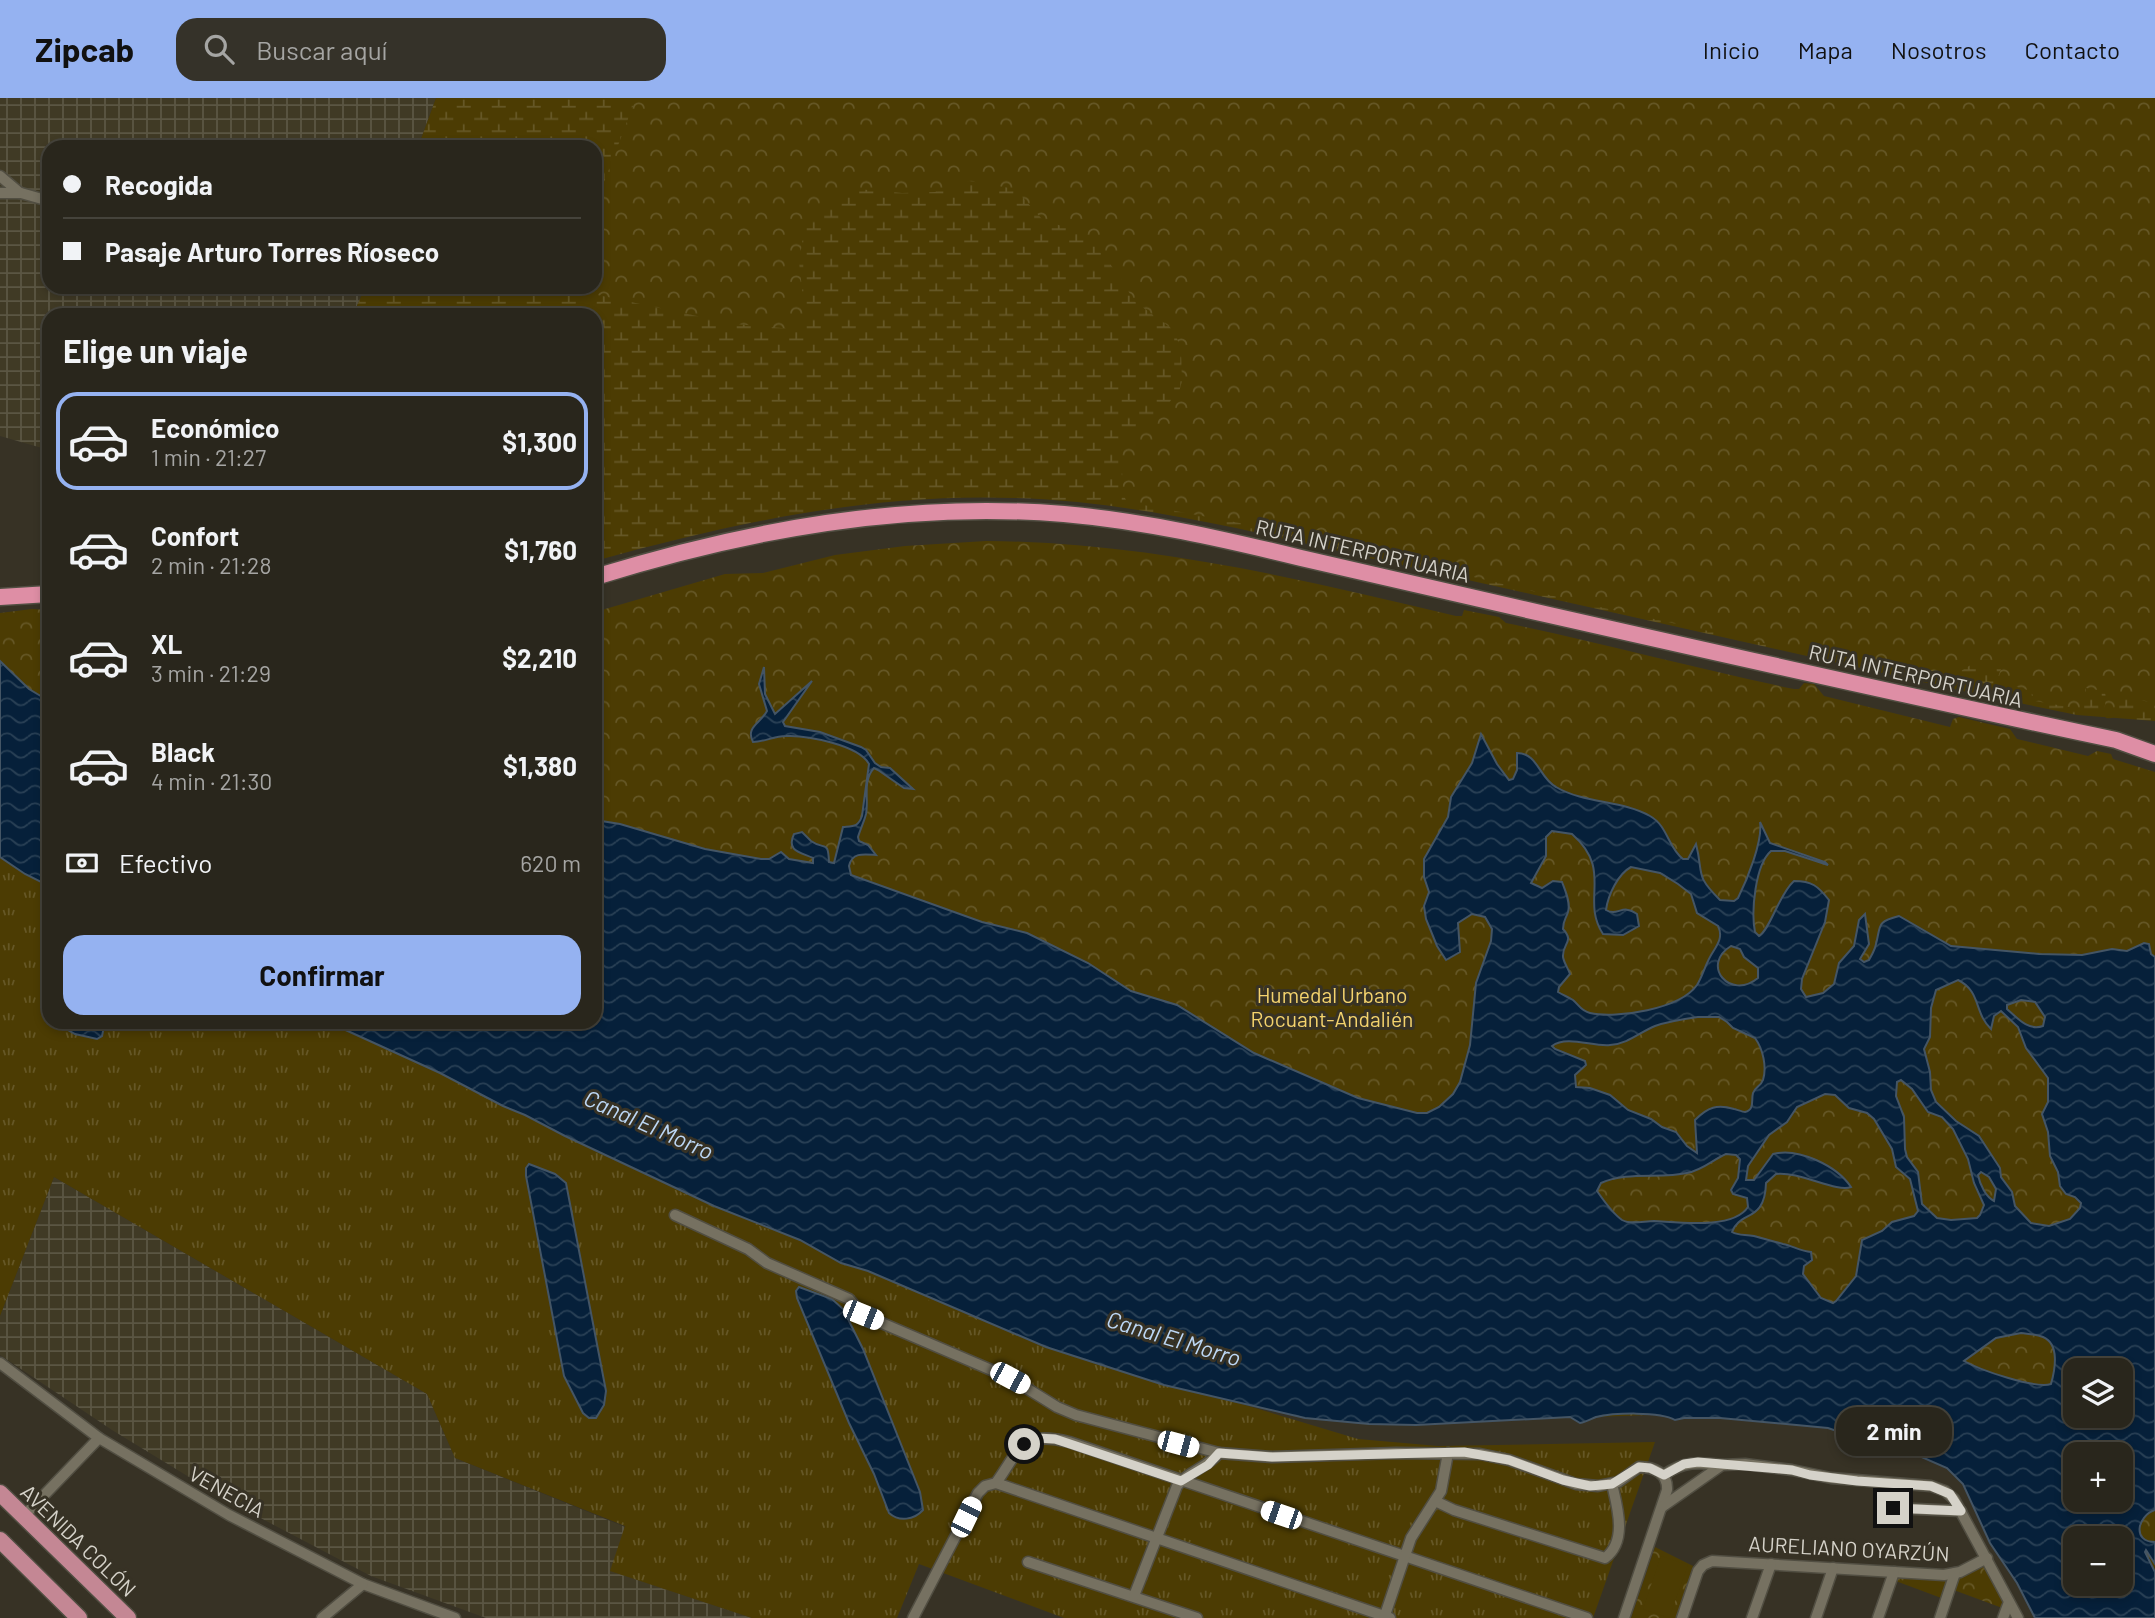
<!DOCTYPE html>
<html lang="es">
<head>
<meta charset="utf-8">
<style>
	:root { --surface:#29261c; --page:#353229; --text:#f1f3f6; --muted:#a5a5a3; --line:#45433b; --accent:#95b2f1 }
	body { margin:0; font-family:Barlow,sans-serif; background:var(--page); color:var(--text); height:100vh; display:flex; flex-direction:column; font-size:26px; white-space:nowrap }
	* { box-sizing:border-box; margin:0 }
	p { font-size:23px; color:var(--muted) }
	.icon { flex:none; width:38px; height:38px; fill:none; stroke:currentColor; stroke-width:2; stroke-linecap:round; stroke-linejoin:round }
	.map { position:relative; flex:1; overflow:hidden }
	.sheet { position:absolute; left:42px; top:210px; width:560px; height:721px; display:flex; flex-direction:column; background:var(--surface); border-radius:21px; box-shadow:0 4px 10px #0003,0 0 0 2px var(--line) }
	.sheet>* { flex:none }
	.banner { position:absolute; left:42px; top:42px; width:560px; height:154px; border-radius:21px; box-shadow:0 4px 10px #0003,0 0 0 2px var(--line); display:grid; align-content:center; height:154px; padding:0 21px; background:var(--surface) }
	.buttons { position:absolute; left:2063px; top:1260px; display:grid; gap:14px }
	.buttons a { display:grid; place-items:center; width:70px; height:70px; border-radius:14px; background:var(--surface); box-shadow:0 4px 10px #0003,0 0 0 2px var(--line); font-size:35px }
	.end { position:absolute; width:32px; height:32px; margin:-16px; border:9px solid #d5d2c9; background:#111; box-shadow:0 0 0 4px #111 }
	.from { border-radius:50% }
	.bubble { position:absolute; height:49px; border-radius:21px; background:var(--surface); box-shadow:0 4px 10px #0003,0 0 0 2px var(--line); font-size:23px; font-weight:700; line-height:49px; text-align:center }
	.car { position:absolute; width:21px; height:42px; margin:-21px -10px; border-radius:9px; box-shadow:0 0 5px 2px #0007; background:linear-gradient(#fff 24%,#345 0 40%,#fff 0 76%,#345 0 86%,#fff 0) }
	.banner b { display:flex; align-items:center; gap:24px; height:66px; font-size:26px }
	.banner b+b { border-top:2px solid var(--line) }
	.banner i { width:18px; height:18px; background:var(--text) }
	ul { padding:0; list-style:none }
	li { display:flex; align-items:center; gap:21px; height:98px; margin:0 14px 10px; padding:0 7px; border:4px solid transparent; border-radius:21px }
	li div { flex:1 }
	li b { display:block; font-size:26px }
	li em { font-style:normal; font-weight:700 }
	li.on { border-color:var(--accent) }
	li>.icon { width:63px; height:63px; stroke-width:1.5 }
	h2 { padding:0 21px; font-size:32px; line-height:84px }
	.pay { display:flex; align-items:center; gap:18px; height:77px; padding:0 21px; font-size:26px }
	.pay p { margin-inline-start:auto }
	.cta { display:flex; gap:14px; margin-top:auto; padding:14px 21px }
	.cta a { flex:1; height:80px; border-radius:21px; background:var(--accent); color:#111; font-size:28px; font-weight:700; line-height:80px; text-align:center }
	header { display:flex; align-items:center; gap:42px; box-sizing:border-box; height:98px; padding:0 35px; background:var(--accent); color:#111 }
	header strong { font-size:33px }
	nav { display:flex; gap:38px; margin-inline-start:auto; font-size:24px }
	.search { width:490px; height:63px; background:var(--page); display:flex; align-items:center; gap:18px; box-sizing:border-box; padding:0 24px; border-radius:21px; color:var(--muted); font-size:26px }
	.map>svg:first-child { display:block }
</style>
</head>
<body>
<header>
<strong>Zipcab</strong>
<div class="search"><svg class="icon" aria-label="search" viewBox="0 0 24 24"><circle cx="10" cy="10" r="6"/><path d="M15 15l6 6"/></svg>Buscar aquí</div>
<nav><a>Inicio</a><a>Mapa</a><a>Nosotros</a><a>Contacto</a></nav>
</header>
<div class="map">
<svg width="2155" height="1520" viewBox="0 0 2155 1520">
	<defs>
		<pattern id="industrial-grid" width="8" height="8" patternUnits="userSpaceOnUse" patternTransform="scale(1.75)"><rect width="8" height="8" fill="#403a25"/><path d="M0 4h8M4 0v8" fill="none" stroke="#5b5643"/></pattern>
		<pattern id="grass-tufts" width="24" height="20" patternUnits="userSpaceOnUse" patternTransform="scale(1.75)"><rect width="24" height="20" fill="#4c3c03"/><path d="M3 7l-1-3M5 7V3M7 7l1-3M15 17l-1-3M17 17v-4M19 17l1-3" fill="none" stroke="#655726"/></pattern>
		<pattern id="wetland-marsh" width="20" height="14" patternUnits="userSpaceOnUse" patternTransform="scale(1.75)"><rect width="20" height="14" fill="#4c3c03"/><path d="M1 5h8M5 5V1M11 12h8M15 12V8" fill="none" stroke="#655726"/></pattern>
		<pattern id="park-crowns" width="20" height="18" patternUnits="userSpaceOnUse" patternTransform="scale(1.75)"><rect width="20" height="18" fill="#4c3c03"/><path d="M2 6a3 3 0 1 1 6 0M12 15a3 3 0 1 1 6 0" fill="none" stroke="#655726"/></pattern>
		<pattern id="water-waves" width="16" height="10" patternUnits="userSpaceOnUse" patternTransform="scale(1.75)"><rect width="16" height="10" fill="#06203a"/><path d="M0 5q4-4 8 0t8 0" fill="none" stroke="#294055"/></pattern>
	</defs>
	<rect width="100%" height="100%" fill="#373225"/>
	<g fill="url(#industrial-grid)">
		<polygon points="0,0 436,0 418,49 49,49 49,189 365,189 353,217 49,217 49,352 0,338"/>
		<polygon points="54,1079 427,1296 455,1360 625,1429 611,1473 752,1520 486,1520 371,1478 230,1404 112,1332 0,1257 0,1218"/>
	</g>
	<g fill="url(#grass-tufts)">
		<polygon points="0,759 25,776 49,788 49,924 328,924 868,1173 999,1230 1024,1238 1046,1249 1164,1287 1245,1307 1358,1341 1438,1348 1655,1344 1593,1520 1064,1520 919,1466 897,1520 752,1520 610,1473 625,1428 455,1360 427,1296 54,1079 0,1218"/>
		<polygon points="1895,1476 1953,1478 1944,1501 1893,1482"/>
	</g>
	<path fill="url(#wetland-marsh)" d="M436 0H2155V623L2077 617 1985 598 1236 430C1163 415 1089 402 1014 400 871 395 732 425 595 463V217H353L365 189H595V49H418Z"/>
	<g fill="url(#park-crowns)" fill-rule="evenodd">
		<path d="M636 0H2155V605L2118 598 2115 601C2117 612 2120 622 2106 620 2101 612 2109 602 2104 593L2086 590 2085 606 2080 611 2035 603 2031 593 2000 584 1998 579 2001 571C1986 550 1972 568 1957 575 1951 578 1943 581 1936 583L1604 510 1272 431 1127 404 1123 396 1121 347 1123 342 1164 310 1179 294 1182 283 1181 254 1175 233 1134 203 1119 177 1086 137 1042 121 1015 91 969 83 935 94 902 95 857 91 806 120 799 164 805 217 800 229 793 231 735 226 588 195 581 189H595V108Z"/>
		<path d="M986 443C1146 444 1301 481 1456 518H1462L1464 512 1499 519 1506 525C1602 545 1697 571 1794 591H1799L1804 585 1814 586 1824 598 1950 629 1953 621 1959 619 2010 631 2017 641 2088 658 2097 653 2111 656 2113 661 2155 674V1520H2044L1972 1379 1887 1342 1807 1323 1707 1315 1372 1327C1179 1309 978 1228 804 1146 780 1135 755 1127 730 1117 684 1097 638 1073 593 1051 504 1009 416 967 328 924H595V514L725 476 763 475 835 457 905 448ZM2076 1272H2121V1318H2076ZM2076 1356H2121V1402H2076ZM2076 1440H2121V1486H2076Z"/>
		<polygon points="32,511 49,512 49,789 0,758 0,515"/>
		<polygon points="1655,1449 1693,1468 1676,1520 1631,1520"/>
		<polygon points="1986,1462 2008,1504 2005,1511 1951,1491 1956,1476"/>
	</g>
	<polygon fill="#4c3c03" points="1661,1458 1688,1467 1669,1520 1643,1511"/>
	<g fill="url(#water-waves)" stroke="#445565" stroke-width="2" fill-rule="evenodd">
		<polygon points="0,563 29,591 49,603 49,788 25,776 0,759"/>
		<path d="M764 569 765 596 775 616 812 583 783 624 785 628 820 634 861 649 866 652 875 665 881 669 890 670 913 691 904 690 878 672 874 670C862 683 869 701 866 716 864 724 860 732 858 739L859 743 868 747 876 757C864 756 852 754 849 768L851 777 982 824 1027 835 1088 865 1131 893 1177 907 1254 955 1358 1000 1417 1015H1427L1439 1009 1453 996 1460 984 1470 947 1476 885 1491 843 1492 831 1485 819 1472 816 1458 825 1460 854 1446 862 1437 848 1426 821 1424 808 1429 794 1424 779V761L1448 719 1451 699 1472 665 1481 636 1497 666 1509 682 1513 681 1517 672V655C1538 655 1539 680 1556 689 1585 706 1622 702 1650 718 1668 728 1668 750 1683 761H1688L1696 746C1704 777 1694 776 1720 802L1734 803 1738 800C1747 782 1763 743 1760 724L1770 745 1825 764 1828 767 1785 753H1771C1755 767 1751 814 1755 834L1759 838C1770 832 1779 796 1794 783 1812 783 1818 788 1829 802L1825 824 1802 881 1801 891 1806 899 1823 895 1834 886 1839 865 1854 848 1859 822 1865 816 1869 846 1860 861 1864 864 1869 862C1871 858 1875 852 1876 846 1881 827 1876 824 1899 818L1951 848 2039 856 2082 857 2112 851 2127 853 2144 845 2149 846 2151 856 2155 859V1412C2137 1418 2132 1444 2155 1444V1466L2146 1452 2145 1454 2155 1474V1520H2035L2017 1485 1990 1445 1963 1386 1947 1370 1894 1347 1860 1341 1828 1330 1720 1320H1684L1675 1322C1660 1313 1613 1315 1596 1319 1591 1321 1586 1324 1580 1325L1570 1319 1416 1327 1369 1326 1305 1320 1164 1287 1046 1249 868 1173 841 1165 800 1142 714 1108 565 1038 525 1017 503 1008 440 975 328 924H595V722L620 726 705 751 761 761H769L781 754 789 761 813 765V760C800 754 786 753 794 736L802 734C805 737 808 740 811 743 825 753 828 741 829 764L834 765 843 729C854 728 858 729 862 718L869 666C859 647 806 637 786 638 774 638 764 644 753 644 745 629 761 625 767 613L759 586ZM1552 733 1572 736C1614 773 1580 801 1603 836L1623 837 1639 828 1637 816C1622 805 1618 819 1606 812 1608 797 1618 776 1631 769L1660 775 1678 786 1691 796 1697 815 1718 828C1725 842 1713 851 1708 863 1704 871 1702 879 1697 887 1680 911 1617 921 1590 915 1581 913 1579 907 1573 902 1568 899 1563 897 1558 894L1559 889 1570 876C1568 870 1564 865 1563 859 1562 845 1575 844 1563 831 1563 822 1566 821 1568 814 1571 805 1565 792 1562 784L1553 783 1542 790 1531 785 1546 758V739ZM1731 848 1740 851 1744 859 1758 870V880C1730 903 1700 867 1731 848ZM1958 882C1981 893 1974 915 1991 931L1994 918 2001 913 2018 929 2026 950 2048 980V1004L2042 1016 2048 1034 2050 1058 2058 1074 2060 1088 2066 1096 2075 1099 2081 1105 2080 1110 2070 1121 2049 1128 2031 1125 2015 1108 2012 1094 2001 1079 2000 1070 1979 1038 1956 1023 1936 1004 1931 992 1930 974 1924 951 1930 939 1931 910 1936 892ZM2021 902 2035 904 2045 919 2043 928C2029 933 2018 921 2007 911V907ZM1698 919H1719L1727 924 1733 930 1755 940C1763 951 1767 969 1763 982 1761 988 1755 989 1753 995 1751 1002 1755 1012 1745 1014 1743 1014 1735 1011 1734 1011 1717 1006 1708 1009 1695 1022L1697 1055 1687 1048 1676 1034 1662 1029 1651 1021 1628 1012 1610 997 1590 990 1576 989 1575 977 1586 967 1585 963 1555 951 1552 948C1567 937 1593 949 1610 947 1628 946 1640 934 1655 928 1669 923 1684 921 1698 919ZM1901 982 1912 991 1928 1014 1942 1019 1953 1031 1968 1061 1974 1085 1984 1107 1980 1117 1977 1120 1951 1122 1937 1120 1922 1106 1918 1074 1907 1059 1905 1051 1904 1019 1896 998 1897 984ZM1825 996 1835 997 1849 1010 1867 1015 1874 1021 1892 1051 1896 1069 1910 1081 1918 1113 1914 1118 1892 1124 1882 1133 1862 1142 1856 1178 1836 1203 1833 1205 1821 1200 1803 1176 1804 1168 1812 1162 1811 1154C1800 1153 1793 1148 1783 1146 1773 1143 1764 1141 1754 1138 1746 1136 1739 1138 1732 1134 1740 1112 1765 1125 1766 1085L1776 1076C1799 1073 1837 1095 1851 1089 1837 1068 1798 1049 1773 1056L1754 1082H1746L1748 1068 1769 1037 1787 1024 1797 1009ZM1726 1056 1736 1057 1740 1061 1738 1080 1731 1092 1733 1096 1747 1100 1748 1109C1733 1132 1677 1124 1654 1123 1644 1123 1631 1127 1622 1122 1612 1115 1604 1103 1597 1093L1601 1085C1627 1073 1660 1081 1687 1075 1703 1072 1712 1062 1726 1056ZM1981 1074 1989 1079 1996 1091 1994 1103C1986 1099 1980 1087 1978 1077ZM2021 1235C2028 1236 2036 1236 2043 1239 2060 1246 2055 1272 2051 1286 2035 1291 1980 1272 1964 1263L1996 1240ZM2121 1272V1318H2076V1272ZM2076 1356H2121V1402H2076ZM2076 1440H2121V1486H2076Z"/>
		<polygon points="61,924 105,924 102,938 97,941 75,936 61,928"/>
		<polygon points="529,1066 555,1076 566,1085 606,1293 604,1307 596,1320 589,1320 583,1315 564,1278 526,1078 526,1070"/>
		<path d="M799 1189 832 1201 843 1211 863 1251 920 1394 923 1412C914 1422 899 1424 889 1415L874 1376 849 1325 797 1200 796 1193Z"/>
	</g>
	<g fill="none" stroke-linecap="round" stroke-linejoin="round">
		<defs>
			<g id="minor">
				<polyline points="0,78 20,95"/>
				<polyline points="0,95 21,95 49,103"/>
				<path d="M675 1117 748 1151 767 1165 849 1201 863 1217 1010 1280 1057 1309 1076 1317 1219 1355 1272 1359 1396 1355 1480 1356 1509 1362 1576 1386 1598 1388 1618 1384 1639 1369C1654 1369 1668 1375 1667 1392L1624 1520"/>
				<polyline points="0,1265 99,1340 229,1417 363,1486 455,1520"/>
				<path d="M1664 1377C1683 1363 1699 1364 1722 1367"/>
				<polyline points="996,1385 1390,1520"/>
				<path d="M1435 1403 1454 1412 1605 1460C1628 1443 1617 1408 1612 1386"/>
				<polyline points="1662,1409 1722,1367 1745,1366 1792,1372 1831,1380 1931,1388 1945,1393 1954,1401 2018,1520"/>
				<polyline points="1893,1410 1961,1413"/>
				<polyline points="24,1418 99,1340"/>
				<polyline points="1028,1464 1197,1520"/>
				<path d="M1134 1498 1177 1388C1188 1373 1207 1370 1219 1355"/>
				<polyline points="322,1520 363,1486"/>
				<path d="M913 1520 978 1395 985 1388 996 1385C1021 1350 1021 1332 1069 1344L1587 1520"/>
				<polyline points="1384,1520 1411,1440 1441,1393 1448,1355"/>
				<polyline points="1682,1520 1698,1473 1703,1467 1712,1463 1944,1477 1960,1474 1987,1460"/>
				<polyline points="1752,1520 1771,1466"/>
				<polyline points="1816,1520 1833,1470"/>
				<polyline points="1878,1520 1894,1474"/>
				<polyline points="1940,1520 1955,1475"/>
				<polyline points="2003,1520 2009,1504"/>
			</g>
			<g id="primary">
				<polyline points="0,1395 128,1520"/>
				<polyline points="0,1442 79,1520"/>
			</g>
			<g id="trunk">
				<path d="M595 479C747 432 904 403 1064 416 1144 423 1223 441 1301 460 1382 478 1464 498 1545 516 1735 559 1925 602 2116 642L2155 656"/>
				<polyline points="0,499 49,496"/>
			</g>
		</defs>
		<use href="#minor" stroke="#514e42" stroke-width="13"/>
		<use href="#primary" stroke="#514e42" stroke-width="19"/>
		<use href="#trunk" stroke="#514e42" stroke-width="19"/>
		<use href="#minor" stroke="#767161" stroke-width="10"/>
		<use href="#primary" stroke="#c48794" stroke-width="16"/>
		<use href="#trunk" stroke="#de8ea5" stroke-width="16"/>
	</g>
	<g fill="none" stroke-linecap="round" stroke-linejoin="round">
		<polyline stroke="#d5d2c9" stroke-width="9" points="1024,1346 1037,1340 1055,1341 1181,1383 1208,1367 1219,1355 1272,1359 1464,1354 1509,1362 1563,1382 1590,1388 1612,1386 1639,1369 1650,1370 1664,1377 1684,1366 1698,1364 1792,1372 1810,1377 1857,1383 1931,1388 1950,1396 1961,1413 1893,1410"/>
	</g>
	<g text-anchor="middle" dominant-baseline="central" stroke-width="6" stroke-linejoin="round" paint-order="stroke">
		<g font-size="21" fill="#d5d2c9" stroke="#373225">
			<text transform="translate(1363 452) rotate(13)">RUTA INTERPORTUARIA</text>
			<text transform="translate(1916 577) rotate(13)">RUTA INTERPORTUARIA</text>
			<text transform="translate(227 1393) rotate(29)">VENECIA</text>
			<text transform="translate(79 1442) rotate(44)">AVENIDA COLÓN</text>
			<text transform="translate(1849 1450) rotate(3)">AURELIANO OYARZÚN</text>
		</g>
		<g font-size="21" fill="#f4d36d" stroke="#373225">
			<text x="1332" y="896">Humedal Urbano<tspan x="1332" dy="24">Rocuant-Andalién</tspan></text>
		</g>
		<g font-size="23" font-style="italic" fill="#bcd7f5" stroke="#373225">
			<text transform="translate(649 1026) rotate(24)">Canal El Morro</text>
			<text transform="translate(1174 1240) rotate(17)">Canal El Morro</text>
		</g>
	</g>
</svg>
<div class="buttons">
<a><svg class="icon" aria-label="layers" viewBox="0 0 24 24"><path d="M12 4l9 5-9 5-9-5zM3 14l9 5 9-5"/></svg></a>
<a>+</a>
<a>−</a>
</div>
<i class="end from" style="left:1024px;top:1346px"></i>
<i class="end" style="left:1893px;top:1410px"></i>
<div class="bubble" style="left:1836px;top:1309px;width:116px">2 min</div>
<i class="car" style="left:863px;top:1217px;rotate:112deg"></i>
<i class="car" style="left:1010px;top:1280px;rotate:118deg"></i>
<i class="car" style="left:1178px;top:1346px;rotate:105deg"></i>
<i class="car" style="left:1281px;top:1417px;rotate:289deg"></i>
<i class="car" style="left:966px;top:1419px;rotate:26deg"></i>
<div class="banner">
<b><i class="from"></i>Recogida</b>
<b><i></i>Pasaje Arturo Torres Ríoseco</b>
</div>
<section class="sheet">
<h2>Elige un viaje</h2>
<ul>
<li class="on"><svg class="icon" aria-label="car" viewBox="0 0 24 24"><path d="M5 17H2v-5l4-1 3-4h7l3 4 3 1v5h-3M9 17h6M6 11h13"/><circle cx="7" cy="17" r="2"/><circle cx="17" cy="17" r="2"/></svg><div><b>Económico</b><p>1 min · 21:27</p></div><em>$1,300</em></li>
<li><svg class="icon" aria-label="car" viewBox="0 0 24 24"><path d="M5 17H2v-5l4-1 3-4h7l3 4 3 1v5h-3M9 17h6M6 11h13"/><circle cx="7" cy="17" r="2"/><circle cx="17" cy="17" r="2"/></svg><div><b>Confort</b><p>2 min · 21:28</p></div><em>$1,760</em></li>
<li><svg class="icon" aria-label="car" viewBox="0 0 24 24"><path d="M5 17H2v-5l4-1 3-4h7l3 4 3 1v5h-3M9 17h6M6 11h13"/><circle cx="7" cy="17" r="2"/><circle cx="17" cy="17" r="2"/></svg><div><b>XL</b><p>3 min · 21:29</p></div><em>$2,210</em></li>
<li><svg class="icon" aria-label="car" viewBox="0 0 24 24"><path d="M5 17H2v-5l4-1 3-4h7l3 4 3 1v5h-3M9 17h6M6 11h13"/><circle cx="7" cy="17" r="2"/><circle cx="17" cy="17" r="2"/></svg><div><b>Black</b><p>4 min · 21:30</p></div><em>$1,380</em></li>
</ul>
<div class="pay"><svg class="icon" aria-label="cash" viewBox="0 0 24 24"><path d="M3 7h18v10H3z"/><circle cx="12" cy="12" r="2"/></svg>Efectivo<p>620 m</p></div>
<div class="cta"><a>Confirmar</a></div>
</section>
</div>
</body>
</html>
